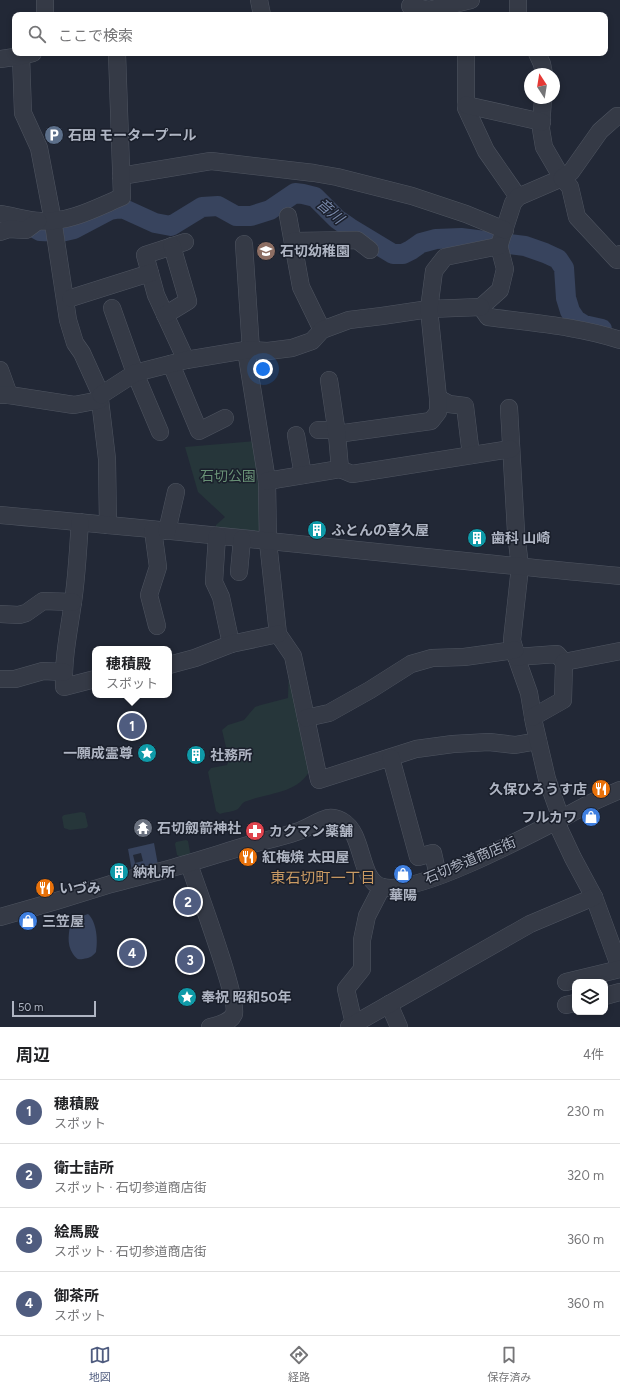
<!DOCTYPE html>
<html lang="ja">
<meta charset="utf-8">
<style>
body{margin:0;font-family:Figtree,"Noto Sans JP",sans-serif;background:#f6f6f6;color:#202124}
.controls{position:absolute;right:12px;bottom:12px;display:grid;overflow:hidden;border-radius:8px;box-shadow:0 2px 6px #0003}
.controls button{width:36px;height:36px;display:grid;place-items:center;padding:0;border:0;border-bottom:1px solid #e0e0e0;background:#fff;color:#202124;font:20px sans-serif}
.compass{position:absolute;left:524px;top:68px;width:36px;height:36px;border-radius:50%;background:#fff;box-shadow:0 2px 6px #0003;rotate:348deg}
.scale{position:absolute;left:12px;bottom:10px;width:84px;box-sizing:border-box;padding-left:4px;border:2px solid #afb5c3;border-top:0;font-size:11px;line-height:14px;white-space:nowrap;color:#afb5c3;-webkit-text-stroke:3px #1a1f2b;paint-order:stroke}
.you{position:absolute;left:263px;top:369px;width:14px;height:14px;margin:-10px;border:3px solid #fff;border-radius:50%;background:#1a73e8;box-shadow:0 0 0 6px #1a73e833}
.badge{display:grid;place-items:center;width:26px;height:26px;border-radius:50%;background:#4f5c7f;color:#fff;font-size:13px;font-weight:700}
.pin{position:absolute;translate:-50% -50%;border:2px solid #fff;box-shadow:0 1px 4px #0006}
.popup{position:absolute;left:92px;top:646px;width:80px;height:52px;box-sizing:border-box;display:grid;place-content:center;border-radius:8px;background:#fff;filter:drop-shadow(0 1px 3px #0005);font-size:13px;white-space:nowrap;color:#757577}
.popup b{font-size:15px;color:#202124}
.popup::after{content:'';position:absolute;left:50%;top:100%;margin-left:-8px;border:8px solid transparent;border-top-color:#fff}
.list{margin:0;padding:0;list-style:none}
h2{display:flex;justify-content:space-between;align-items:center;height:52px;margin:0;padding:0 16px;font-size:17px}
h2 small{font-size:13px;font-weight:400;color:#757577}
.list li{display:grid;grid-template-columns:26px 1fr auto;gap:12px;align-items:center;box-sizing:border-box;height:64px;padding:0 16px;border-top:1px solid #e0e0e0}
.list b{display:block;font-size:15px;white-space:nowrap}
.list p{margin:0;font-size:13px;white-space:nowrap;color:#757577}
.list em{font-size:13px;font-style:normal;color:#757577}
.icon{flex:none;width:22px;height:22px;fill:none;stroke:currentColor;stroke-width:2;stroke-linecap:round;stroke-linejoin:round}
.map{position:relative;flex:none;width:620px;height:1027px;overflow:hidden}
.search{position:absolute;background:#fff;box-shadow:0 2px 6px #0003;left:12px;right:12px;top:12px;height:44px;display:flex;align-items:center;gap:10px;box-sizing:border-box;padding:0 14px;border-radius:8px;color:#757577;font-size:15px}
.sheet{height:308px;background:#fff}
nav{display:flex;justify-content:space-around;align-items:center;box-sizing:border-box;height:56px;border-top:1px solid #e0e0e0;background:#fff;font-size:11px;color:#757577}
nav a{display:grid;justify-items:center;gap:2px}
nav .on{color:#4f5c7f}
.map>svg:first-child{display:block}
.green{fill:#26363a}
.water{fill:#38445e;fill-rule:evenodd}
.lines{fill:none;stroke-linecap:round;stroke-linejoin:round}
.river{stroke:#38445e;stroke-width:20}
.minor-casing{stroke:#4f5561;stroke-width:18}
.minor{stroke:#353a46;stroke-width:17}
.labels{text-anchor:middle;stroke-width:3;stroke-linejoin:round;paint-order:stroke}
.poi-label{font-size:14px;font-weight:bold;fill:#afb5c3;stroke:#1a1f2b;text-anchor:start}
.park-label{font-size:14px;fill:#699176;stroke:#1a1f2b}
.street-label{font-size:14px;fill:#afb5c3;stroke:#1a1f2b}
.water-label{font-size:15px;font-style:italic;fill:#7989aa;stroke:#1a1f2b}
.neighbourhood-label{font-size:15px;fill:#cb9b63;stroke:#1a1f2b}
</style>
<div class="map">
<svg width="620" height="1027" viewBox="0 0 620 1027">
<rect width="100%" height="100%" fill="#222836"/>
<g class="green">
<path d="M256,441l6,92h-47l1,-8 9,-8 -27,-25 -13,-45z"/>
<path d="M289,671l22,97c-12,26 -41,24 -64,33 -5,1 -6,5 -9,8 -5,3 -13,3 -18,5l-4,-3 -8,-39 3,-4 16,-3 2,-5 -7,-30 6,-5 16,-5 11,-13 6,-2 27,-7z"/>
<path d="M81,812l4,1 3,13 -2,2 -16,2 -6,-2 -2,-11 2,-2z"/>
<path d="M186,840l2,1 2,11 -1,3 -8,2 -4,-2 -2,-11 1,-2z"/>
</g>
<g class="water">
<path d="M154,843l4,22 -26,6 -4,-22zM141,853l2,8 -8,2 -2,-8z"/>
<path d="M88,914c9,8 10,27 8,38 -4,5 -7,6 -13,7 -6,1 -7,-1 -10,-5 -7,-11 -4,-21 -2,-34z"/>
</g>
<g class="lines">
<path class="river" d="M14,223l17,3 9,5 21,1 13,-3 36,-19 12,-2 33,15 16,3 31,-19 16,-1 18,10h15l19,-6 25,-17 8,1 12,3 22,22 13,9 43,26h10l8,-4 10,-7 15,-4 25,-1 64,8 20,7 13,6 6,9 2,30 4,13 6,9 8,5 18,4"/>
<defs>
<g id="minor">
<path d="M259,0l3,15"/>
<path d="M518,0v15"/>
<path d="M410,6l19,4 42,-10"/>
<path d="M45,15v-15"/>
<path d="M537,53l5,11 2,10"/>
<path d="M466,54v54l20,43 32,46"/>
<path d="M21,56l2,57 16,35 14,73 15,99 7,23 7,10 19,42 -1,5 7,59 1,66"/>
<path d="M0,59l21,-3 12,-3"/>
<path d="M543,98l-2,31 3,18 18,31 -44,19 -5,6 -14,43 6,23 -5,21 -19,17 7,10c44,6 90,9 132,23"/>
<path d="M466,105l76,17"/>
<path d="M620,116h-3l-17,15 -29,41 -9,6 8,9 7,30 40,43 3,-6"/>
<path d="M121,176l90,-15 103,12 23,4 75,19 54,18 39,16"/>
<path d="M0,214c13,2 27,6 40,7 29,2 56,-13 82,-24l-5,-144"/>
<path d="M288,216l13,71 21,43"/>
<path d="M0,232l9,-3 17,1 12,-9"/>
<path d="M293,241l64,-1 13,10"/>
<path d="M185,242l-40,13 11,40 30,65"/>
<path d="M244,244l7,106"/>
<path d="M71,298l79,-25"/>
<path d="M112,308l23,65 25,59"/>
<path d="M165,315l23,-14 -16,-55"/>
<path d="M246,350l21,131 1,61 10,92 15,22 26,124 97,-31 37,-5 36,-2 26,3 23,-4"/>
<path d="M171,364l28,67 26,-13"/>
<path d="M0,370l9,25"/>
<path d="M0,395h9l65,10 26,-5"/>
<path d="M101,395l34,-22 51,-13 60,-10 22,1 24,-3 20,-7 10,-11 27,-10 33,-4 47,-7 52,-2"/>
<path d="M438,398l11,6 16,2 6,49"/>
<path d="M509,408l7,124 4,35 -8,73 6,22 11,31 5,30 13,56 12,34 -2,11 16,34 21,39 26,71"/>
<path d="M318,430h13l6,4 94,-13 7,-9v-14l-9,-89 5,-38 11,-14 54,-11"/>
<path d="M296,435l7,40"/>
<path d="M340,469l12,5 159,-25"/>
<path d="M267,481l73,-12 -3,-35 -8,-54"/>
<path d="M0,515c207,18 413,42 620,61"/>
<path d="M80,522c-2,26 -3,53 -7,80 -4,28 -10,56 -9,85l31,-8"/>
<path d="M153,530l5,37 -9,28 8,31"/>
<path d="M167,531l9,-39"/>
<path d="M217,536l-3,46 7,15 10,47"/>
<path d="M239,572l3,-33"/>
<path d="M0,614l19,1 7,-2 17,-12 30,1"/>
<path d="M516,657l41,-3 7,8"/>
<path d="M169,665l26,-7 36,-14 47,-10"/>
<path d="M0,679h15l28,-8 21,1"/>
<path d="M533,717l30,-17 1,-38 56,-11"/>
<path d="M306,718l23,-5 41,-23 41,-26 21,-6 32,-1 51,-7"/>
<path d="M391,758l27,99 15,-4 5,23"/>
<path d="M189,864c7,21 50,136 45,150 -4,9 -15,11 -24,13"/>
<path d="M0,917c37,-10 74,-21 111,-33 26,-7 52,-13 78,-21 21,-6 42,-13 63,-19 15,-4 30,-7 44,-12 11,-3 21,-11 32,-14 5,-1 10,1 14,3 23,13 16,59 40,66 36,10 166,-62 203,-81 11,-6 23,-11 35,-16"/>
<path d="M566,982l54,-13"/>
<path d="M605,996l15,-4"/>
<path d="M389,1004l10,23"/>
<path d="M566,1005l9,-2"/>
<path d="M354,1024l-8,-35 16,-20v-29l5,-24 15,-29"/>
<path d="M349,1027l181,-103 64,-27"/>
</g>
</defs>
<use href="#minor" class="minor-casing"/>
<use href="#minor" class="minor"/>
</g>
<defs>
<symbol id="parking-disc" viewBox="-11 -11 22 22"><circle r="9.5" fill="#5c6f8a" stroke="#1a1f2b"/><path d="M-3.5-5.5H1a3.5 3.5 0 0 1 0 7H-1V5.5H-3.5ZM-1-3.4V-.6H.8a1.4 1.4 0 0 0 0-2.8Z" fill="#fff"/></symbol>
<symbol id="school-disc" viewBox="-11 -11 22 22"><circle r="9.5" fill="#8d6e63" stroke="#1a1f2b"/><path d="M0-5L7-2L0 1L-7-2ZM-4 1L0 2.5L4 1V4Q0 6-4 4Z" fill="#fff"/></symbol>
<symbol id="building-disc" viewBox="-11 -11 22 22"><circle r="9.5" fill="#0f9aa8" stroke="#1a1f2b"/><path d="M-4-6H4V6H1V3H-1V6H-4ZM-2.5-4.3h1.7v1.8h-1.7ZM.8-4.3h1.7v1.8H.8ZM-2.5-1h1.7V.8h-1.7ZM.8-1h1.7V.8H.8Z" fill="#fff"/></symbol>
<symbol id="sight-disc" viewBox="-11 -11 22 22"><circle r="9.5" fill="#0f9aa8" stroke="#1a1f2b"/><path d="M0-6L1.8-2.2L6-1.7L2.9 1.2L3.7 5.4L0 3.3L-3.7 5.4L-2.9 1.2L-6-1.7L-1.8-2.2Z" fill="#fff"/></symbol>
<symbol id="restaurant-disc" viewBox="-11 -11 22 22"><circle r="9.5" fill="#e8710a" stroke="#1a1f2b"/><path d="M-5-6h1v4h1v-4h1v4h1v-4h1v5L-1.5 .5V6h-2V.5L-5-1ZM5-6V6H3V1.5H1.5Q1.5-4 5-6Z" fill="#fff"/></symbol>
<symbol id="shop-disc" viewBox="-11 -11 22 22"><circle r="9.5" fill="#3f7fe0" stroke="#1a1f2b"/><path d="M-5-2.5h2.3a2.7 3.5 0 0 1 5.4 0H5L5.5 6h-11ZM-1.5-2.5h3a1.5 2.3 0 0 0-3 0Z" fill="#fff"/></symbol>
<symbol id="temple-disc" viewBox="-11 -11 22 22"><circle r="9.5" fill="#6b7280" stroke="#1a1f2b"/><path d="M0-6L5-2H3V0L6.5 2.5H4V6H1.5V3h-3V6H-4V2.5H-6.5L-3 0V-2H-5Z" fill="#fff"/></symbol>
<symbol id="pharmacy-disc" viewBox="-11 -11 22 22"><circle r="9.5" fill="#e0444e" stroke="#1a1f2b"/><path d="M-2-6h4v4h4v4h-4v4h-4v-4h-4v-4h4Z" fill="#fff"/></symbol>
</defs>
<g fill-rule="evenodd">
<use href="#parking-disc" x="43" y="124" width="22" height="22"/>
<use href="#school-disc" x="255" y="240" width="22" height="22"/>
<use href="#building-disc" x="306" y="519" width="22" height="22"/>
<use href="#building-disc" x="466" y="527" width="22" height="22"/>
<use href="#sight-disc" x="136" y="742" width="22" height="22"/>
<use href="#building-disc" x="185" y="744" width="22" height="22"/>
<use href="#restaurant-disc" x="590" y="778" width="22" height="22"/>
<use href="#shop-disc" x="580" y="806" width="22" height="22"/>
<use href="#temple-disc" x="132" y="817" width="22" height="22"/>
<use href="#pharmacy-disc" x="244" y="820" width="22" height="22"/>
<use href="#restaurant-disc" x="237" y="846" width="22" height="22"/>
<use href="#building-disc" x="108" y="861" width="22" height="22"/>
<use href="#shop-disc" x="392" y="863" width="22" height="22"/>
<use href="#restaurant-disc" x="34" y="877" width="22" height="22"/>
<use href="#shop-disc" x="17" y="910" width="22" height="22"/>
<use href="#sight-disc" x="176" y="986" width="22" height="22"/>
</g>
<g class="labels">
<g class="poi-label">
<text x="68" y="140">石田 モータープール</text>
<text x="280" y="256">石切幼稚園</text>
<text x="331" y="535">ふとんの喜久屋</text>
<text x="491" y="543">歯科 山崎</text>
<text x="133" y="758" text-anchor="end">一願成霊尊</text>
<text x="210" y="760">社務所</text>
<text x="587" y="794" text-anchor="end">久保ひろうす店</text>
<text x="577" y="822" text-anchor="end">フルカワ</text>
<text x="157" y="833">石切劔箭神社</text>
<text x="269" y="836">カクマン薬舗</text>
<text x="262" y="862">紅梅焼 太田屋</text>
<text x="133" y="877">納札所</text>
<text x="59" y="893">いづみ</text>
<text x="403" y="900" text-anchor="middle">華陽</text>
<text x="42" y="926">三笠屋</text>
<text x="201" y="1002">奉祝 昭和50年</text>
</g>
<g class="park-label">
<text x="228" y="481">石切公園</text>
</g>
<g class="street-label">
<text transform="translate(470 860) rotate(-23)" y="5">石切参道商店街</text>
</g>
<g class="water-label">
<text transform="translate(330 211) rotate(41)" y="5">音川</text>
</g>
<g class="neighbourhood-label">
<text x="323" y="883">東石切町一丁目</text>
</g>
</g>
</svg>
<div class="controls">
<button><svg class="icon" aria-label="layers" viewBox="0 0 24 24"><path d="M12 4l9 5-9 5-9-5zM3 14l9 5 9-5"/></svg></button>
</div>
<svg class="compass" viewBox="-18 -18 36 36"><path d="M0-13l5 13h-10z" fill="#e53935"/><path d="M0 13l5-13h-10z" fill="#757577"/></svg>
<div class="scale">50 m</div>
<div class="you"></div>
<div class="pin badge" style="left:132px;top:726px">1</div>
<div class="popup"><b>穂積殿</b>スポット</div>
<div class="pin badge" style="left:188px;top:902px">2</div>
<div class="pin badge" style="left:190px;top:960px">3</div>
<div class="pin badge" style="left:132px;top:953px">4</div>
<div class="search"><svg class="icon" aria-label="search" viewBox="0 0 24 24"><circle cx="10" cy="10" r="6"/><path d="M15 15l6 6"/></svg>ここで検索</div>
</div>
<section class="sheet">
<h2>周辺<small>4件</small></h2>
<ul class="list">
<li><span class="badge">1</span><div><b>穂積殿</b><p>スポット</p></div><em>230 m</em></li>
<li><span class="badge">2</span><div><b>衛士詰所</b><p>スポット · 石切参道商店街</p></div><em>320 m</em></li>
<li><span class="badge">3</span><div><b>絵馬殿</b><p>スポット · 石切参道商店街</p></div><em>360 m</em></li>
<li><span class="badge">4</span><div><b>御茶所</b><p>スポット</p></div><em>360 m</em></li>
</ul>
</section>
<nav>
<a class="on"><svg class="icon" aria-label="map" viewBox="0 0 24 24"><path d="M3 6l6-2 6 2 6-2v14l-6 2-6-2-6 2zM9 4v14M15 6v14"/></svg>地図</a>
<a><svg class="icon" aria-label="directions" viewBox="0 0 24 24"><path d="M12 3l9 9-9 9-9-9zM9 14v-3h6M13 9l2 2-2 2"/></svg>経路</a>
<a><svg class="icon" aria-label="saved" viewBox="0 0 24 24"><path d="M7 4h10v16l-5-4-5 4z"/></svg>保存済み</a>
</nav>
